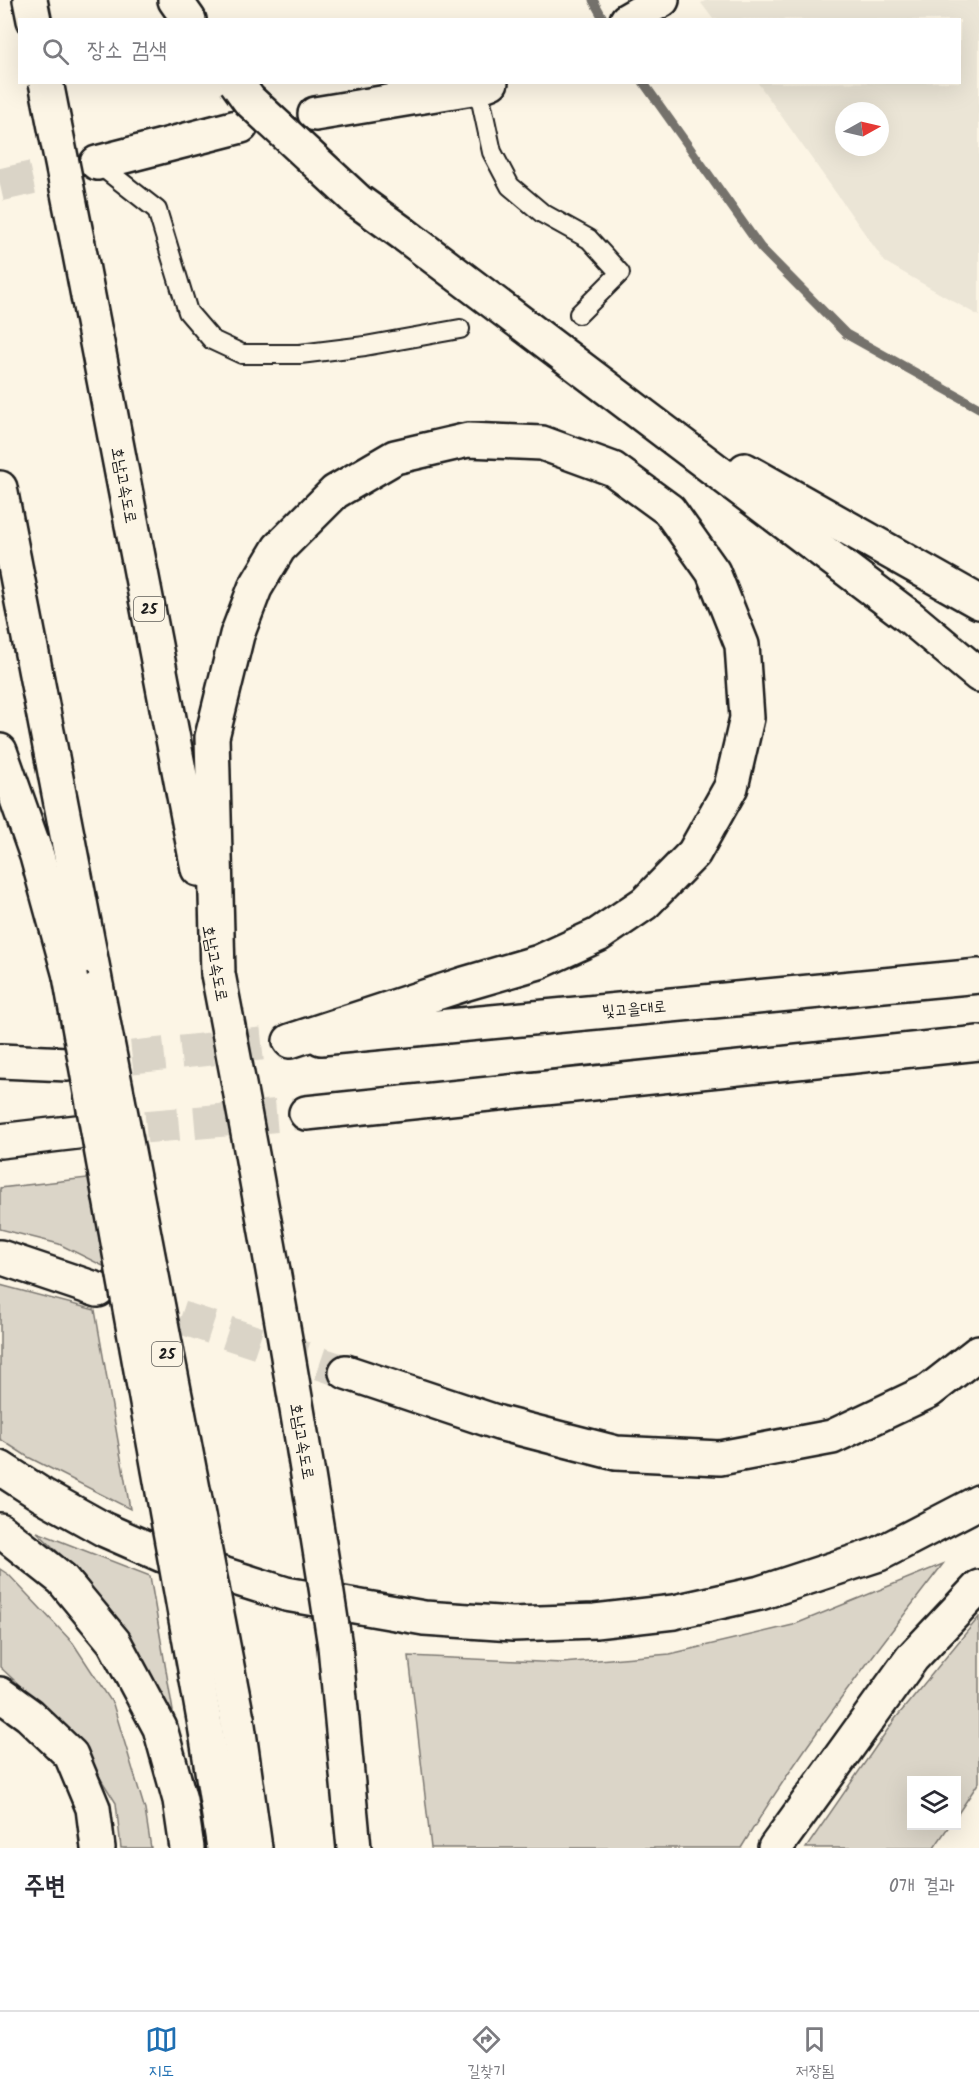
<!DOCTYPE html>
<html lang="ko">
<meta charset="utf-8">
<style>
body{margin:0;font-family:Kalam,"Poor Story",sans-serif;background:#f2f2f3;color:#2b2b33}
.controls{position:absolute;right:18px;bottom:18px;display:grid;overflow:hidden;border-radius:0px;box-shadow:0 6px 24px #0002}
.controls button{width:54px;height:54px;display:grid;place-items:center;padding:0;border:0;border-bottom:2px solid #e1e1e2;background:#fff;color:#2b2b33;font:30px sans-serif}
.compass{position:absolute;left:835px;top:102px;width:54px;height:54px;border-radius:50%;background:#fff;box-shadow:0 6px 24px #0002;rotate:82deg}
.list{margin:0;padding:0;list-style:none}
h2{display:flex;justify-content:space-between;align-items:center;height:78px;margin:0;padding:0 24px;font-size:26px}
h2 small{font-size:20px;font-weight:400;color:#7c7c81}
.icon{flex:none;width:33px;height:33px;fill:none;stroke:currentColor;stroke-width:2;stroke-linecap:round;stroke-linejoin:round}
.map{position:relative;flex:none;width:979px;height:1848px;overflow:hidden}
.search{position:absolute;background:#fff;box-shadow:0 6px 24px #0002;left:18px;right:18px;top:18px;height:66px;display:flex;align-items:center;gap:15px;box-sizing:border-box;padding:0 21px;border-radius:0px;color:#7c7c81;font-size:22px}
.sheet{height:162px;background:#fff}
nav{display:flex;justify-content:space-around;align-items:center;box-sizing:border-box;height:84px;border-top:2px solid #e1e1e2;background:#fff;font-size:16px;color:#7c7c81}
nav a{display:grid;justify-items:center;gap:3px}
nav .on{color:#1f6fb2}
.map>svg:first-child{display:block}
.built{fill:#ebe5d6;fill-rule:evenodd}
.green{fill:#dbd5c8;stroke:#7c7872;stroke-width:1.5}
.lines{fill:none;stroke-linecap:round;stroke-linejoin:round}
.stream{stroke:#75726c;stroke-width:9}
.minor-tunnel{stroke:#dad4c7;stroke-width:33;stroke-dasharray:33 16;stroke-linecap:butt}
.secondary-tunnel{stroke:#dad4c7;stroke-width:33;stroke-dasharray:33 16;stroke-linecap:butt}
.motorway-tunnel{stroke:#dad4c7;stroke-width:33;stroke-dasharray:33 16;stroke-linecap:butt}
.service-casing{stroke:#1c1c1c;stroke-width:22}
.minor-casing{stroke:#1c1c1c;stroke-width:38}
.secondary-casing{stroke:#1c1c1c;stroke-width:38}
.motorway-casing{stroke:#1c1c1c;stroke-width:38}
.service{stroke:#fcf5e5;stroke-width:18}
.minor{stroke:#fcf5e5;stroke-width:33}
.secondary{stroke:#fcf5e5;stroke-width:33}
.motorway{stroke:#fcf5e5;stroke-width:33}
.motorway-bridge-casing{stroke:#1c1c1c;stroke-width:38;stroke-linecap:butt}
.motorway-bridge{stroke:#fcf5e5;stroke-width:33}
.labels{text-anchor:middle;stroke-width:4.5;stroke-linejoin:round;paint-order:stroke}
.shield{fill:#fcf5e5;stroke:#5f5d58;stroke-width:1.5}
.shield-label{font-size:15px;font-weight:bold;fill:#1c1c1c}
.street-label{font-size:16px;fill:#1c1c1c;stroke:#fcf5e5}
</style>
<div class="map">
<svg width="979" height="1848" viewBox="0 0 979 1848">
<rect width="100%" height="100%" fill="#fcf5e5"/>
<filter id="ink" filterUnits="userSpaceOnUse"><feTurbulence type="fractalNoise" baseFrequency=".0167" numOctaves="2"/><feDisplacementMap in="SourceGraphic" scale="12" xChannelSelector="R" yChannelSelector="G"/><feConvolveMatrix kernelMatrix="1 2 1 2 8 2 1 2 1" color-interpolation-filters="sRGB"/></filter>
<g filter="url(#ink)">
<path class="built" d="M707,0h272v316l-94,-54 -127,-179 202,-1v-62l-247,-1 -12,-16zM844,111h36v36h-36z"/>
<g class="green">
<path d="M96,1177l17,94 -54,-27 -59,-15v-41z"/>
<path d="M0,1285l95,25 35,199 -102,-52 -28,-18z"/>
<path d="M37,1532l113,44 25,147 -46,-85 -45,-61z"/>
<path d="M943,1564c-71,92 -142,184 -202,284h-310l-22,-192 153,7 108,-9 123,-29z"/>
<path d="M0,1569l9,6 64,68 40,61 32,106 6,38h-30l-5,-45 -43,-68 -73,-68z"/>
<path d="M979,1617v165l-22,33 -1,-35h-44v46h37l-15,22h-128l89,-129z"/>
</g>
<g class="lines">
<g class="stream">
<path d="M593,0l11,20"/>
<path d="M643,82l118,166 85,86 133,74"/>
</g>
<path class="minor-tunnel" d="M0,185l92,-21"/>
<g class="secondary-tunnel">
<path d="M83,1062l207,-21"/>
<path d="M97,1131l209,-18"/>
</g>
<path class="motorway-tunnel" d="M134,1302l212,70"/>
<defs>
<g id="service">
<path d="M478,87l14,65 18,34 32,27 47,26 31,34 -41,41"/>
<path d="M97,163l60,47 31,102 24,28 30,14h58l65,-8 95,-17"/>
</g>
<g id="minor">
<path d="M627,20l35,-20"/>
<path d="M315,114l163,-27 13,-5"/>
<path d="M97,163l144,-37"/>
<path d="M0,1694l29,21 42,40 22,53 5,40"/>
</g>
<g id="secondary">
<path d="M321,1038l658,-62"/>
<path d="M306,1113l673,-70"/>
<path d="M0,1141l77,-9"/>
</g>
<g id="motorway">
<path d="M30,0l4,20"/>
<path d="M175,0l14,20"/>
<path d="M405,235l506,383 68,57"/>
<path d="M78,244l120,625"/>
<path d="M745,470l234,132"/>
<path d="M0,488l97,502"/>
<path d="M0,751l37,105 33,120"/>
<path d="M218,974l-6,-237 25,-102 18,-47 24,-40 56,-56 60,-35 73,-17 74,3 71,26 56,41 44,62 29,73 5,73 -16,69 -37,66 -49,50 -47,32 -59,27 -75,22 -174,57"/>
<path d="M0,1061l68,3"/>
<path d="M0,1257l98,33"/>
<path d="M346,1372l153,51 117,30 104,5 112,-21 97,-46 50,-39"/>
<path d="M0,1468l42,27 63,35 57,25 124,39 138,24 89,6 82,-3 79,-9 86,-19 119,-39 100,-52"/>
<path d="M0,1530l62,49 52,63 46,86 20,72 7,48"/>
<path d="M335,1646l19,202"/>
<path d="M237,1718l18,130"/>
<path d="M205,1725l19,123"/>
<path d="M775,1848l137,-190 67,-71"/>
</g>
</defs>
<use href="#service" class="service-casing"/>
<use href="#minor" class="minor-casing"/>
<use href="#secondary" class="secondary-casing"/>
<use href="#motorway" class="motorway-casing"/>
<use href="#service" class="service"/>
<use href="#minor" class="minor"/>
<use href="#secondary" class="secondary"/>
<use href="#motorway" class="motorway"/>
<defs>
<g id="motorway-bridge">
<path d="M46,82l32,162"/>
<path d="M236,82l13,18 109,101 47,34"/>
<path d="M218,974c43,223 83,447 117,672"/>
<path d="M70,976l135,749"/>
<path d="M97,990l140,728"/>
</g>
</defs>
<use href="#motorway-bridge" class="motorway-bridge-casing"/>
<use href="#motorway-bridge" class="motorway-bridge"/>
</g>
</g>
<g class="labels">
<g class="shield">
<rect x="134" y="597" width="30" height="24" rx="4.5"/>
<rect x="152" y="1342" width="30" height="24" rx="4.5"/>
</g>
<g class="shield-label">
<text x="149" y="614">25</text>
<text x="167" y="1359">25</text>
</g>
<g class="street-label">
<text transform="translate(125 485) rotate(79)" y="6">호남고속도로</text>
<text transform="translate(216 963) rotate(79)" y="6">호남고속도로</text>
<text transform="translate(634 1008) rotate(-5)" y="6">빛고을대로</text>
<text transform="translate(303 1441) rotate(80)" y="6">호남고속도로</text>
</g>
</g>
</svg>
<div class="controls">
<button><svg class="icon" aria-label="layers" viewBox="0 0 24 24"><path d="M12 4l9 5-9 5-9-5zM3 14l9 5 9-5"/></svg></button>
</div>
<svg class="compass" viewBox="-18 -18 36 36"><path d="M0-13l5 13h-10z" fill="#e53935"/><path d="M0 13l5-13h-10z" fill="#7c7c81"/></svg>
<div class="search"><svg class="icon" aria-label="search" viewBox="0 0 24 24"><circle cx="10" cy="10" r="6"/><path d="M15 15l6 6"/></svg>장소 검색</div>
</div>
<section class="sheet">
<h2>주변<small>0개 결과</small></h2>
<ul class="list">
</ul>
</section>
<nav>
<a class="on"><svg class="icon" aria-label="map" viewBox="0 0 24 24"><path d="M3 6l6-2 6 2 6-2v14l-6 2-6-2-6 2zM9 4v14M15 6v14"/></svg>지도</a>
<a><svg class="icon" aria-label="directions" viewBox="0 0 24 24"><path d="M12 3l9 9-9 9-9-9zM9 14v-3h6M13 9l2 2-2 2"/></svg>길찾기</a>
<a><svg class="icon" aria-label="saved" viewBox="0 0 24 24"><path d="M7 4h10v16l-5-4-5 4z"/></svg>저장됨</a>
</nav>
